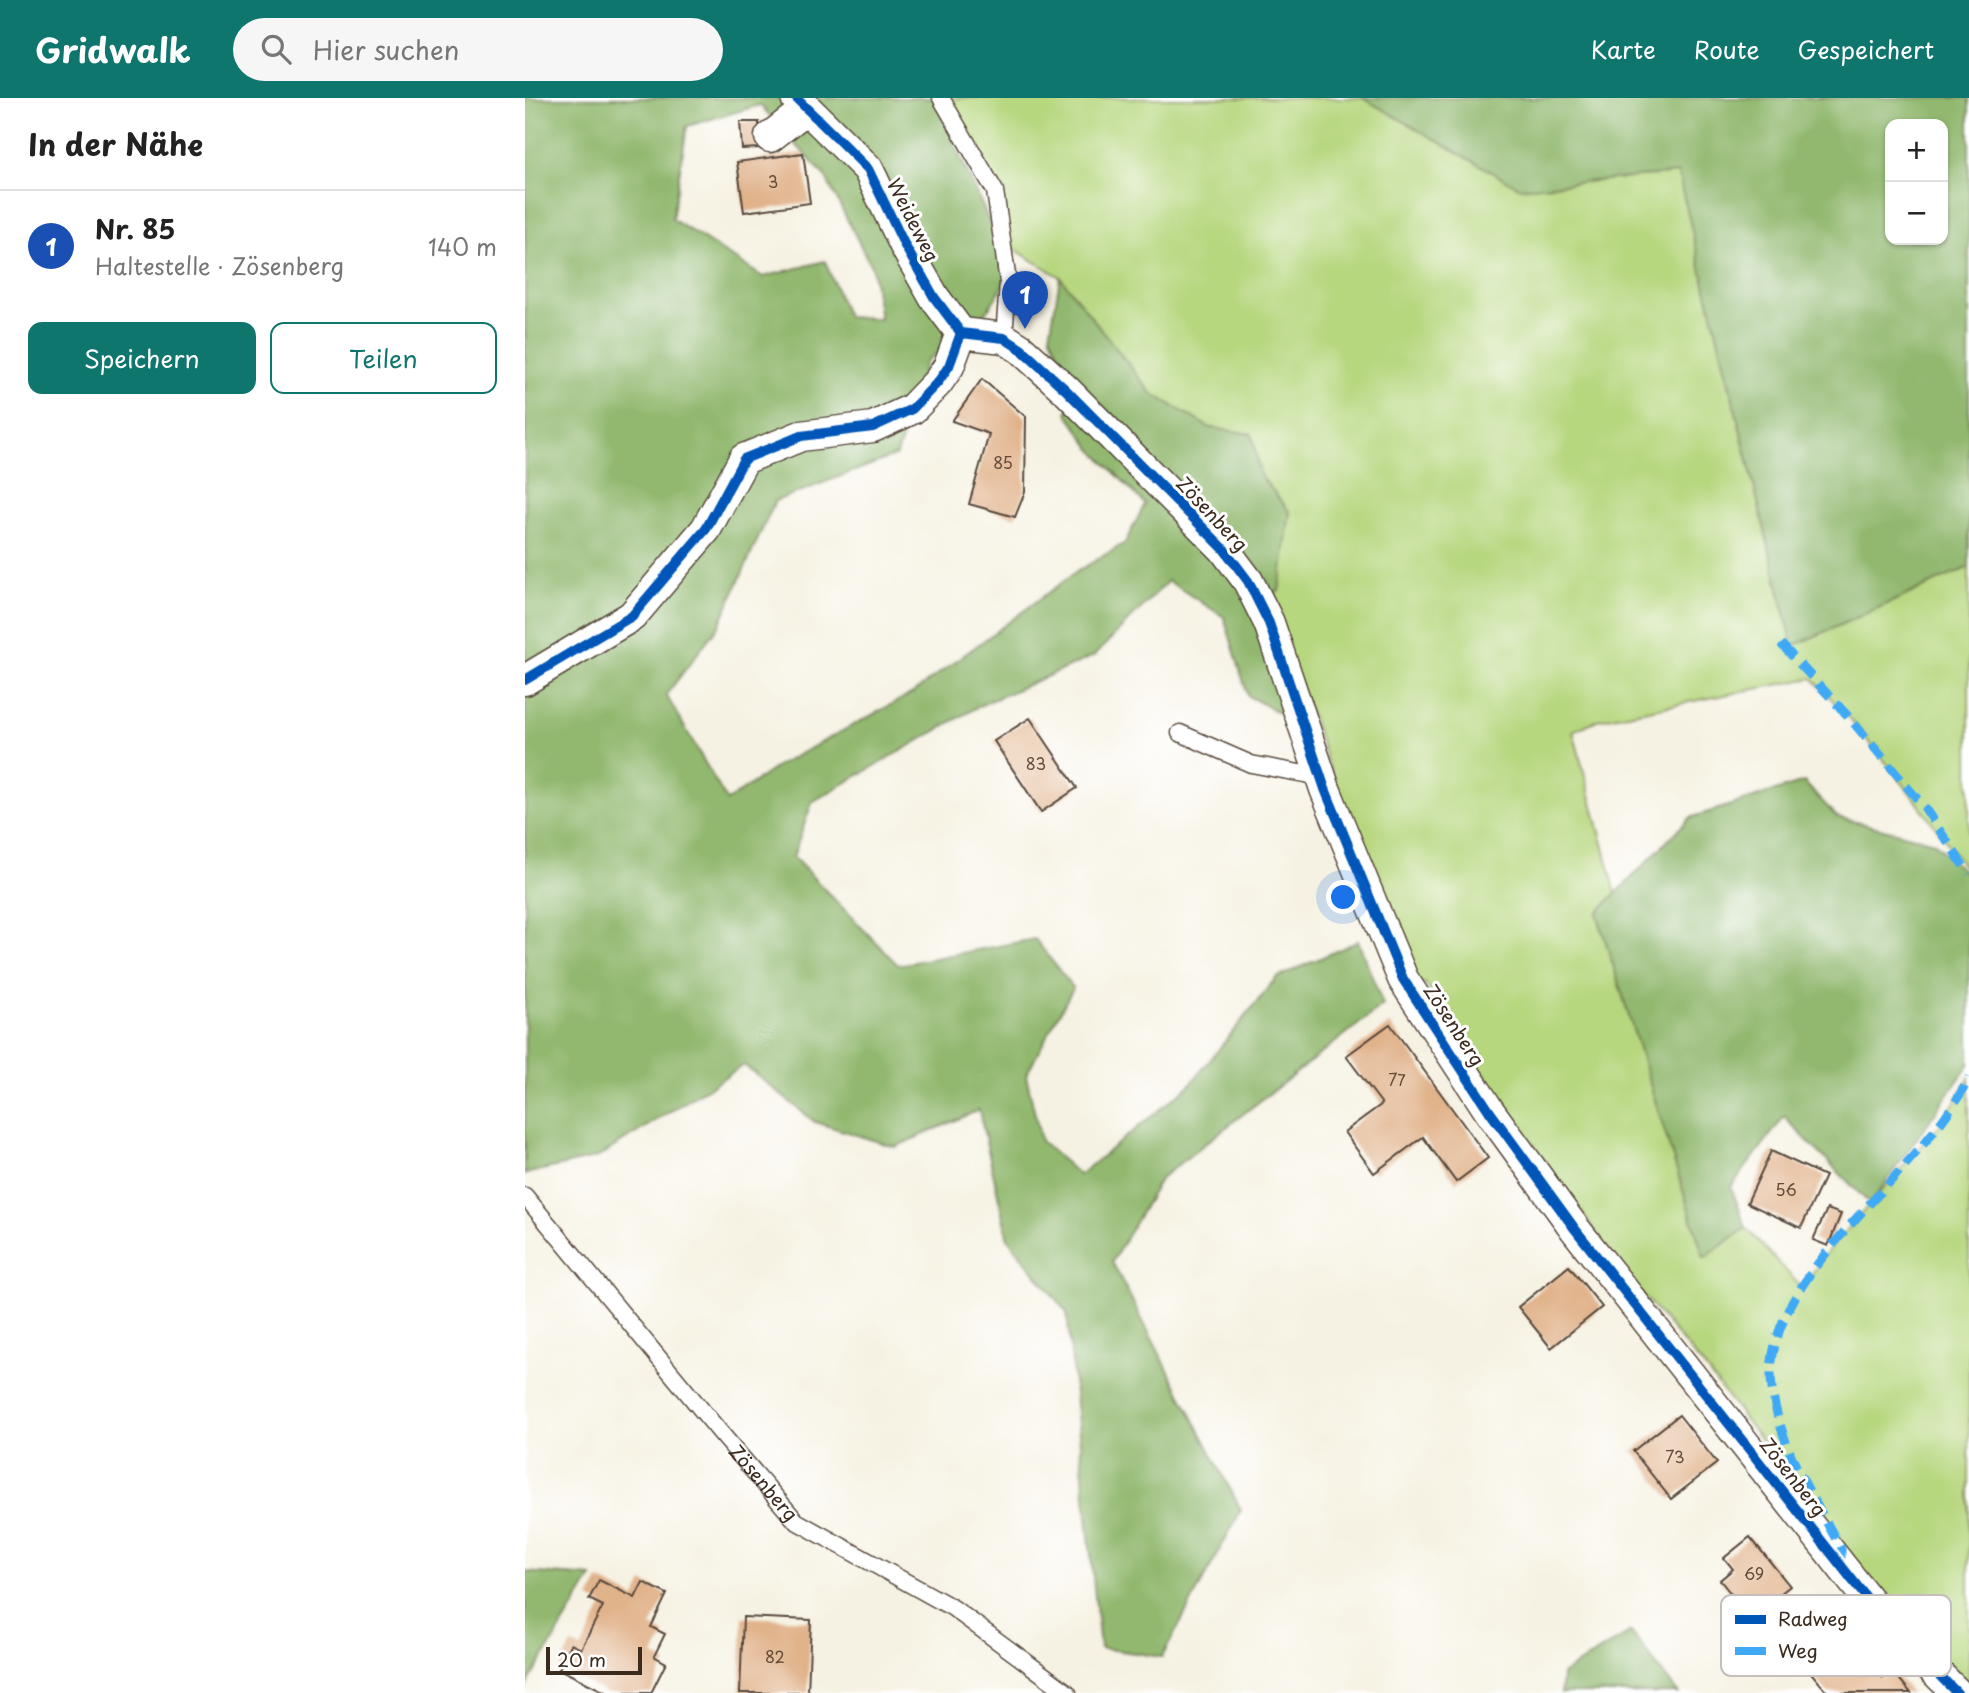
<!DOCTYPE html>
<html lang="de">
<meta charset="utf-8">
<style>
body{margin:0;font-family:"Playpen Sans",sans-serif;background:#f6f6f6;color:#222}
.controls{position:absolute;right:21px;top:21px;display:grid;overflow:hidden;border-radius:14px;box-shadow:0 2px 5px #0004}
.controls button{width:63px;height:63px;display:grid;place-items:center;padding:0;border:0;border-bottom:2px solid #e0e0e0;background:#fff;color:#222;font:35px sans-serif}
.scale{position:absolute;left:21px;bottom:18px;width:96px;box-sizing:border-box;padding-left:7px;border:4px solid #3b2a1e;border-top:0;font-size:19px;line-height:24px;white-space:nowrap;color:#3b2a1e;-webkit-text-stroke:5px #fff;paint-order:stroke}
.you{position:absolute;left:819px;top:800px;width:24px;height:24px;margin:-18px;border:5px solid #fff;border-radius:50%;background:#1a73e8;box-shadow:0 0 0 10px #1a73e833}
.badge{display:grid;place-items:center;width:46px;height:46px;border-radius:50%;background:#0f766e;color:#fff;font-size:23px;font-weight:700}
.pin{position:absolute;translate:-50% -58px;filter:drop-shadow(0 2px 4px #0008)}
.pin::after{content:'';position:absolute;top:37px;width:24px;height:21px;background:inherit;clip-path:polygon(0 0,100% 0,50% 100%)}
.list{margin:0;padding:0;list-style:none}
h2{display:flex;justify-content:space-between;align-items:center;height:91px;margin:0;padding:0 28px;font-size:30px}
h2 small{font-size:23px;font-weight:400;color:#767676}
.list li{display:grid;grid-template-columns:46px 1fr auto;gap:21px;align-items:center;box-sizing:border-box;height:112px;padding:0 28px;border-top:2px solid #e0e0e0}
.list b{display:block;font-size:26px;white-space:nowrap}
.list p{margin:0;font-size:23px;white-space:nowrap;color:#767676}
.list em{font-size:23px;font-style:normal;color:#767676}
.actions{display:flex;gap:14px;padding:21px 28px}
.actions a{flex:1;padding:16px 0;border:2px solid #0f766e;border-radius:14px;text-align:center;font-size:24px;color:#0f766e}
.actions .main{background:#0f766e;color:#fff}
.icon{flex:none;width:38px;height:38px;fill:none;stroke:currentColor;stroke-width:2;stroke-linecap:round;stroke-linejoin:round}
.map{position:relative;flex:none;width:1444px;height:1595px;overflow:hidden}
header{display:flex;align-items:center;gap:42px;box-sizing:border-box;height:98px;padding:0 35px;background:#0f766e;color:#fff}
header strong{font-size:33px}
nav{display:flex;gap:38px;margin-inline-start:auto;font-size:24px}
.search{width:490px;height:63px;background:#f6f6f6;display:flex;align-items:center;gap:18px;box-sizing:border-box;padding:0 24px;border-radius:38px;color:#767676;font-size:26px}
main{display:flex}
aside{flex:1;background:#fff}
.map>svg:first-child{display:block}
.green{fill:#b7d77f;stroke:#79804e;stroke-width:2}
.forest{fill:#91b86e;stroke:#667146;stroke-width:2;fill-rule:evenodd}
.building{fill:#e1b38b}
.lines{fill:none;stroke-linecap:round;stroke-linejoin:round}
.lane-casing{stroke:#57483c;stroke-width:19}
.street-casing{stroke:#57483c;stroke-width:33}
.lane{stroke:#fff;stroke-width:16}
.street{stroke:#fff;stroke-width:30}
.quiet{stroke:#3fa9f5;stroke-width:9;stroke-dasharray:18 9;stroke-linecap:butt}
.cycleway-casing{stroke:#fff;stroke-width:15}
.cycleway{stroke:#0057b8;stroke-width:10}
.labels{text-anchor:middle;stroke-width:6;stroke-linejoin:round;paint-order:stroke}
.number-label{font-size:16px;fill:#644c39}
.street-label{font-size:19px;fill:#3b2a1e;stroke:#fff}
.key{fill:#fff;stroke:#c4bfbc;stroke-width:2}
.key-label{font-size:19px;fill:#3b2a1e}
</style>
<header>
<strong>Gridwalk</strong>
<div class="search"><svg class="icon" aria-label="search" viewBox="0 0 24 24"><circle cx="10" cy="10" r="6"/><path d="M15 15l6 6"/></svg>Hier suchen</div>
<nav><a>Karte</a><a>Route</a><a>Gespeichert</a></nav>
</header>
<main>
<aside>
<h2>In der Nähe<small></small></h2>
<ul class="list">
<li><span class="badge" style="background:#1a4fb4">1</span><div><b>Nr. 85</b><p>Haltestelle · Zösenberg</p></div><em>140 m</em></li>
</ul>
<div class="actions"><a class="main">Speichern</a><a>Teilen</a></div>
</aside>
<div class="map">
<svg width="1444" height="1595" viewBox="0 0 1444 1595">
<rect width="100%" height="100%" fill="#fff"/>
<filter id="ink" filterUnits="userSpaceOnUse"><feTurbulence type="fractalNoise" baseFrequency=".0143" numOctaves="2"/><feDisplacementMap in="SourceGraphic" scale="14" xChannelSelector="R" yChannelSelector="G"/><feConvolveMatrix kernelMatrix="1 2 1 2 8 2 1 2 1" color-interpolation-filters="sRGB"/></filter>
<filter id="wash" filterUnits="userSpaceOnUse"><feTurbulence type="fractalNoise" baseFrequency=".00686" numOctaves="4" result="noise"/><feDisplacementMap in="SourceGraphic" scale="28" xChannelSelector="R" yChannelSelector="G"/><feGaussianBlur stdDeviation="1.57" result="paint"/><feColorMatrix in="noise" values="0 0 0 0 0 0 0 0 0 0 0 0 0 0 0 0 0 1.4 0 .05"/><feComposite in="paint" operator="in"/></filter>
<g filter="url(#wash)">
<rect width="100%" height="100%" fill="#f6f2e3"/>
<path class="green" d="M421,0h417l157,90 158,-15 115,473 176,-79v307c-48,-70 -99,-135 -157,-196l-215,42 -24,11 43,162 -19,20 107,345 42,-30 56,60 25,-36 115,-129 27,-45v607l-57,-50 -71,-70 -37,-83 10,27 -109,-141 -76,-89 -161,-227 -43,-69 -8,3 -70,-171 -80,-221 23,-82 -30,-37 -8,-41 -42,-6 -59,-35 -91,-116 -49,-30 -16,-56z"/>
<g class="forest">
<path d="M0,0h409l78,174 -32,50 -54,39 -29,94 -122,46 -56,124 -53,70 61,106 52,-36 134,-72 163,-121 49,-29 20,-39 -54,-56 -24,-35 10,-23 -27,-55 10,-58 91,116 59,35 42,6 8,41 30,37 -11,79 -30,8 31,91v23l-32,-17 -24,-79 -56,-36 -74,75 -113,49 -169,97 -19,55 105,108 137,-26 38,49 -47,87 15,66 38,34 111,-90 86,-107 82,-37 25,64 -222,173 -49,84 129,248 -79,147 -62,-9 -33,-335 -59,-74 -29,-129 -84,37 -80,-25 -71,-57 -146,92 -73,17zM235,7l65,71 47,92 8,51 -33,-2 -22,-56 -62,16 -91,-58 15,-93z"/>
<path d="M838,0h606v469l-176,79 -115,-473 -158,15zM1365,26h53v116h-53z"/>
<path d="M1279,684l33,35 97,25 35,35v188l-99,139 -86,-87 -53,70 15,41 -42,30 -107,-345 93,-95z"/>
<path d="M0,1474l67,5 -67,111z"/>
<path d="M1106,1534l47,61h-117l1,-19z"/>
</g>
<g id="blocks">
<g class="building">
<path d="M215,24h19l1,26 -18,1z"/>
<path d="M278,55l7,50 -66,9 -7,-50z"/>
<path d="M457,281l44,38 -1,75 -10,25 -46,-13 20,-70 -37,-13z"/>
<path d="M505,620l47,70 -36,24 -47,-71z"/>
<path d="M865,926l98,134 -32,24 -33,-45 -49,36 -30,-41 38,-28 -36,-48z"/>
<path d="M1246,1053l54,25 -24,52 -54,-25z"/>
<path d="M1302,1111l14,5 -13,32 -15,-6z"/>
<path d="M1044,1168l33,41 -51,41 -33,-41z"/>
<path d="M1154,1317l38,48 -46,36 -38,-48z"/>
<path d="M1225,1439l40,49 -40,32 -30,-38 13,-11 -9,-11z"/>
<path d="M74,1482l36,18 8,-16 24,12 -16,33 14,7 -11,22 12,7 -15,30h-44l-48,-24 12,-25 10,5 22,-43 -14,-7z"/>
<path d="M218,1519l68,3 -3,73h-68z"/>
<path d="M1311,1524l47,56 9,-8 19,23h-83l-32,-38z"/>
</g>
</g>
</g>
<g filter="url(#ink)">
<use href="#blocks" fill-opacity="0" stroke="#57483c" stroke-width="2"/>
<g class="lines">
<defs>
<g id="lane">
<path d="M416,0l54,93 13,91 -4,56"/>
<path d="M655,635l71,31 70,13"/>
<path id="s1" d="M0,1098l194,235 77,90 157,87 115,85"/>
</g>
<g id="street">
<path d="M271,0l72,71 37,77 29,51 27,36 43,5 17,11 45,41 158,159 24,32 21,42 56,166 78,190 87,133 85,117 309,391 73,73"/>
<path d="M245,39l36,-28"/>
<path d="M0,582l107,-64 74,-87 38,-70 57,-23 72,-9 39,-18 26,-27 11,-16 12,-33"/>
</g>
</defs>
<use href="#lane" class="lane-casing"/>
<use href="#street" class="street-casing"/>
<use href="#lane" class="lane"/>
<use href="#street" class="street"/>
<g class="quiet">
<path d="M1256,546l66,71 77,92 45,67"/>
<path d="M1316,1466v-15c-16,-31 -36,-62 -50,-94 -10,-25 -20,-55 -20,-82 2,-73 72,-140 118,-190 30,-34 60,-65 80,-105"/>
</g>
<defs>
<g id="cycleway">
<path d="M271,0l72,71 37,77 29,51 27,36 43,5 17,11 45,41 158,159 24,32 21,42 56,166 78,190 87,133 85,117 309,391 73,73"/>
<path d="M0,582l107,-64 74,-87 38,-70 57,-23 72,-9 39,-18 26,-27 11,-16 12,-33"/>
</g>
</defs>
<use href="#cycleway" class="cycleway-casing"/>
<use href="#cycleway" class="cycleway"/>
</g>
</g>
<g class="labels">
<g class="number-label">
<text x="248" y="90">3</text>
<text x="478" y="371">85</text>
<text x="511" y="672">83</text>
<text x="872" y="988">77</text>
<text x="1261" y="1098">56</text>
<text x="1150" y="1365">73</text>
<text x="1229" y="1482">69</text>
<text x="250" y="1565">82</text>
</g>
<g class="street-label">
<text transform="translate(388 122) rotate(63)" y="7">Weideweg</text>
<text transform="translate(687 416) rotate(47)" y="7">Zösenberg</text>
<text transform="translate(929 927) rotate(57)" y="7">Zösenberg</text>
<text transform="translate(1268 1379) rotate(52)" y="7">Zösenberg</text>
<text dy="7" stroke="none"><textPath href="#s1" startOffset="373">Zösenberg</textPath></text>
</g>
</g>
<rect x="1196" y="1497" width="230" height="81" rx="10" class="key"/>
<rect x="1210" y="1517" width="31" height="9" fill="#0057b8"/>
<rect x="1210" y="1549" width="31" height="8" fill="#3fa9f5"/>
<g class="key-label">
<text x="1253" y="1528">Radweg</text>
<text x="1253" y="1560">Weg</text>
</g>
</svg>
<div class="controls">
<button>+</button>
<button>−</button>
</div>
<div class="scale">20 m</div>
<div class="you"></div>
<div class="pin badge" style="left:500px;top:231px;background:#1a4fb4">1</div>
</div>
</main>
